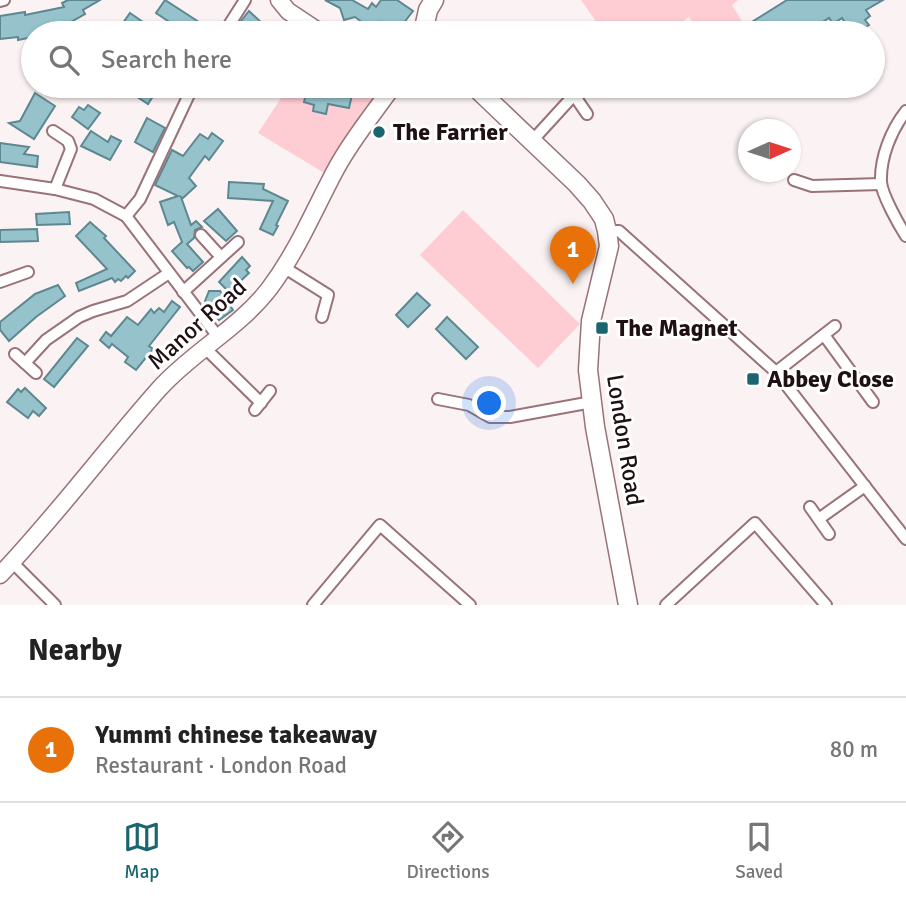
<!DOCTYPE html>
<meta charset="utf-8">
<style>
body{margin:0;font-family:Signika,sans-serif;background:#f6f6f6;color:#222}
.compass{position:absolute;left:738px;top:119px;width:63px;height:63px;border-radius:50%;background:#fff;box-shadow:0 2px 5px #0004;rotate:87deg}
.you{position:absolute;left:490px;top:404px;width:24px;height:24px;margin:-18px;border:5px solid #fff;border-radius:50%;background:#1a73e8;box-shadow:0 0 0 10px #1a73e833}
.badge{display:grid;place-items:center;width:46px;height:46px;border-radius:50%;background:#1b6571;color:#fff;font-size:23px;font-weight:700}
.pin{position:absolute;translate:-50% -58px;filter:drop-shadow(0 2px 4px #0008)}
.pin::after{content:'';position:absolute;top:37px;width:24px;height:21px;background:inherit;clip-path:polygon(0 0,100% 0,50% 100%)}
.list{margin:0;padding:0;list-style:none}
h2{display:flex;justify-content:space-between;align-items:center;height:91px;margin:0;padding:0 28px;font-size:30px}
h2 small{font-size:23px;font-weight:400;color:#767676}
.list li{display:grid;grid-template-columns:46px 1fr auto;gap:21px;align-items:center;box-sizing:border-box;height:105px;padding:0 28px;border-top:2px solid #e0e0e0}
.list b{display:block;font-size:26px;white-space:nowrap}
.list p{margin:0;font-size:23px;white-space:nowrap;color:#767676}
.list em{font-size:23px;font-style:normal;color:#767676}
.icon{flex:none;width:38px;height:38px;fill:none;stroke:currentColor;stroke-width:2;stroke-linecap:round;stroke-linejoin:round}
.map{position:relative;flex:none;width:906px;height:605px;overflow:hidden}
.search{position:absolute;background:#fff;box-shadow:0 2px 5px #0004;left:21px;right:21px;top:21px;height:77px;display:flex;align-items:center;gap:18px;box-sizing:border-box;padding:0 24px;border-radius:38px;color:#767676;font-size:26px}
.sheet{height:196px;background:#fff}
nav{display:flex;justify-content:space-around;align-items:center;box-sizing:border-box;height:98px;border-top:2px solid #e0e0e0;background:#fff;font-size:19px;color:#767676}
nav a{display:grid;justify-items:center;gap:4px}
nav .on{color:#1b6571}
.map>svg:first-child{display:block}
.green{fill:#fecdd3}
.building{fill:#95c2cb;stroke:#5e8891;stroke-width:2}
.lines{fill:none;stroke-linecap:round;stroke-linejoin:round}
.street-casing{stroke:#997378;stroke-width:14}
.secondary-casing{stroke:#997378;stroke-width:19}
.primary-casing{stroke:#997378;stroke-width:21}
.street{stroke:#fff;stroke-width:10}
.secondary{stroke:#fff;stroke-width:16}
.primary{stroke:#fff;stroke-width:18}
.poi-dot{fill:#1b6571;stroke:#fff;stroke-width:2.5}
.labels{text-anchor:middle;stroke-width:6;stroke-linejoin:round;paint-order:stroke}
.poi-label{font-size:24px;font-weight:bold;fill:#1f1113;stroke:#fff;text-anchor:start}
.street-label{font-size:24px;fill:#1f1113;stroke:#fff}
</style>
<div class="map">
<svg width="906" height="605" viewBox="0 0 906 605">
<rect width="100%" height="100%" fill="#fbf2f3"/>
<g class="green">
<path d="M581,0h157l-6,5 10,16 -19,12h-24l-10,-16 -21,16h-64z"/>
<path d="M289,86h96l-59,88 -68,-41z"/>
<path d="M463,210l117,114 -42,44 -118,-113z"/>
</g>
<g class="building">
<path d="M68,0h32l-17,10 2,4 -23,13 1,4 -30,2v4l-15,3v-3l-18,2v-23l25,-4v3l39,-8 -2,-4z"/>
<path d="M165,0l37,24 -6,9h-10l-30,-20z"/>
<path d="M325,0h27l16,9 4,-6 4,4 5,-7h16l16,11 -17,22 -16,-11 -6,9 -19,-14 -11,3 -4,-12z"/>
<path d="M787,0h96l-17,10 4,6 -5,4 4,5 -13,8h-5l-9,-15 -9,6 -4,-6 -23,15h-72z"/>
<path d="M249,11l15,14 -7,8h-15l-1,-12z"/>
<path d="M130,13l13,9 -7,11h-20z"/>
<path d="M121,86h30l6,4 -9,14z"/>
<path d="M308,86h46l-5,22 -21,-4 -2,10 -13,-3 1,-6 -10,-3z"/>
<path d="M35,93l20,13 -21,33 -25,-16 11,-2z"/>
<path d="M88,105l12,8 -12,16 -16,-12 7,-10 5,3z"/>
<path d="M147,118l18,10 -12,24 -18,-10z"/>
<path d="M91,131l17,11 3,-6 10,5 -11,19 -29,-14z"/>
<path d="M212,133l11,8 -14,19 -4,-4 -16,22 7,8 -13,12 -2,-1 10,28 5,-4 6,6 -7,3 -1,8 -7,6 16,18 -10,9 -4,-4 -2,1 -15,-17 10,-9 -8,-20 -6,3 -8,-23 18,-6 -23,-11 17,-35 11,6 17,-22 8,5z"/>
<path d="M0,143l29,4 -5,7 14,2 -1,11 -37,-5z"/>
<path d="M229,182l35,2 -1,5 25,12 -12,24 2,1 -5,9 -13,-6 13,-28 -45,-3z"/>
<path d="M218,209l19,22 -11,10 -22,-20z"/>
<path d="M69,212l1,12 -33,1 -1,-11z"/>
<path d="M90,222l16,14 -2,2 31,33 -7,7 -2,-2 -5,5 -3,-2 -3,3 -3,-4 -33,13 -3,-8 31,-14 -31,-33z"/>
<path d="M37,229l1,12 -38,1v-12z"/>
<path d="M242,257l8,9 -4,4 3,3 -20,19 -10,-10z"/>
<path d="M58,285l7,11 -29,21 -27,24 -9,-11v-8l35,-28z"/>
<path d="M209,291h11l13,19 -14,10 -14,-19z"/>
<path d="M417,293l13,12 -22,22 -12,-12z"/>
<path d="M172,301l8,6 -31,39 4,3 -17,21 -11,-8 3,-5 -16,-13 -3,4 -9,-8 6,-8 5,4 16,-19 11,8 13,-16 3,4 5,-5 5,4z"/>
<path d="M447,317l31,30 -12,12 -30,-30z"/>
<path d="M77,338l11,8 -34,41 -10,-8z"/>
<path d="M25,388l21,20 -7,8 -6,-5 -5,7 -21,-16 11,-13 3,3z"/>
</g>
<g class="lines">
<defs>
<g id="street">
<path d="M0,1l4,-1"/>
<path d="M224,33l21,-33"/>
<path d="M574,95l13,19"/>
<path d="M906,111c-15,19 -26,47 -25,71 1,13 18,43 25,54"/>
<path d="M53,131l15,10 3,8 -16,40"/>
<path d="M532,141l42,-46 -8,-9"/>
<path d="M794,180l18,6 69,-2"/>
<path d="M0,181l55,8 39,10 32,17 93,122"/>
<path d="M126,216l14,-17 53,-113"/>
<path d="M607,231h12l157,141 130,167"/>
<path d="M201,235l20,22"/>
<path d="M285,268l43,27 -6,22"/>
<path d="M0,282l28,-10"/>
<path d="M183,292l55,-50"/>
<path d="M824,335l49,67"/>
<path d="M205,348l56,55"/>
<path d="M15,354l21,19"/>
<path d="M25,363l21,-23 33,-23 14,-6 34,-10 42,-28"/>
<path d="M776,372l59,-46"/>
<path d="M438,399l31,6 21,12h20l82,-15"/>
<path d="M255,410l15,-19"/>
<path d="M810,507l19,27"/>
<path d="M820,518l45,-32"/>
<path d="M12,562l43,43"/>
<path d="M313,605l67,-80 90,80"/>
<path d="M666,605l89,-82 71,82"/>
</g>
<g id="secondary">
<path d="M279,0l9,11 33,22"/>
<path d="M0,575c56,-59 105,-125 159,-186 33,-37 79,-60 110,-100 28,-37 45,-79 67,-120 16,-30 38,-56 57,-83"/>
</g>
<g id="primary">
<path d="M423,33l5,-23 6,-10"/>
<path d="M474,86l103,98 15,17 12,18 3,12 2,15 -18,75 -3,49 7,57 33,178"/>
</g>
</defs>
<use href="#street" class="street-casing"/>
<use href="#secondary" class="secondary-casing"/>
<use href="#primary" class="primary-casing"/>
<use href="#street" class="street"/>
<use href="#secondary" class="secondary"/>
<use href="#primary" class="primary"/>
</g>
<g class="poi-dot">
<circle cx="379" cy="132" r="7"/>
<rect x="595" y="321" width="14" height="14" rx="3.5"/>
<rect x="746" y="372" width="14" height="14" rx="3.5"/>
</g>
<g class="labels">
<g class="poi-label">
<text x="393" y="140">The Farrier</text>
<text x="616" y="336">The Magnet</text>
<text x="767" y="387">Abbey Close</text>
</g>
<g class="street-label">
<text transform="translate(197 324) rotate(-42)" y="8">Manor Road</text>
<text transform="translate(625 440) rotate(81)" y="8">London Road</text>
</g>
</g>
</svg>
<svg class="compass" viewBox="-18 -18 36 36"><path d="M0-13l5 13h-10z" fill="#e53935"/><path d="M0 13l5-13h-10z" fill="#767676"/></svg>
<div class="you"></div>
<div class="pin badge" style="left:573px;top:284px;background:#e8710a">1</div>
<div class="search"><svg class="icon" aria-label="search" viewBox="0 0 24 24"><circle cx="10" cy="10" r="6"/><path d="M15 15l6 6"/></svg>Search here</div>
</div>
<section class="sheet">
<h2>Nearby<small></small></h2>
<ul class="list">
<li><span class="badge" style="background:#e8710a">1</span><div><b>Yummi chinese takeaway</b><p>Restaurant · London Road</p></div><em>80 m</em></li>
</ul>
</section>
<nav>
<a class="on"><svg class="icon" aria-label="map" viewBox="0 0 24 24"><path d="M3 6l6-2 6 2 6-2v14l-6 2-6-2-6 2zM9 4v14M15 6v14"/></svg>Map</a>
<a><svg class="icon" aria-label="directions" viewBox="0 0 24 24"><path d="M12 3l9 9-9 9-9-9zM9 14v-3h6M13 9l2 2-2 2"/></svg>Directions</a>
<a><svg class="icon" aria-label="saved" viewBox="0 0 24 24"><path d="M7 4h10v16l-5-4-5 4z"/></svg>Saved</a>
</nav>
